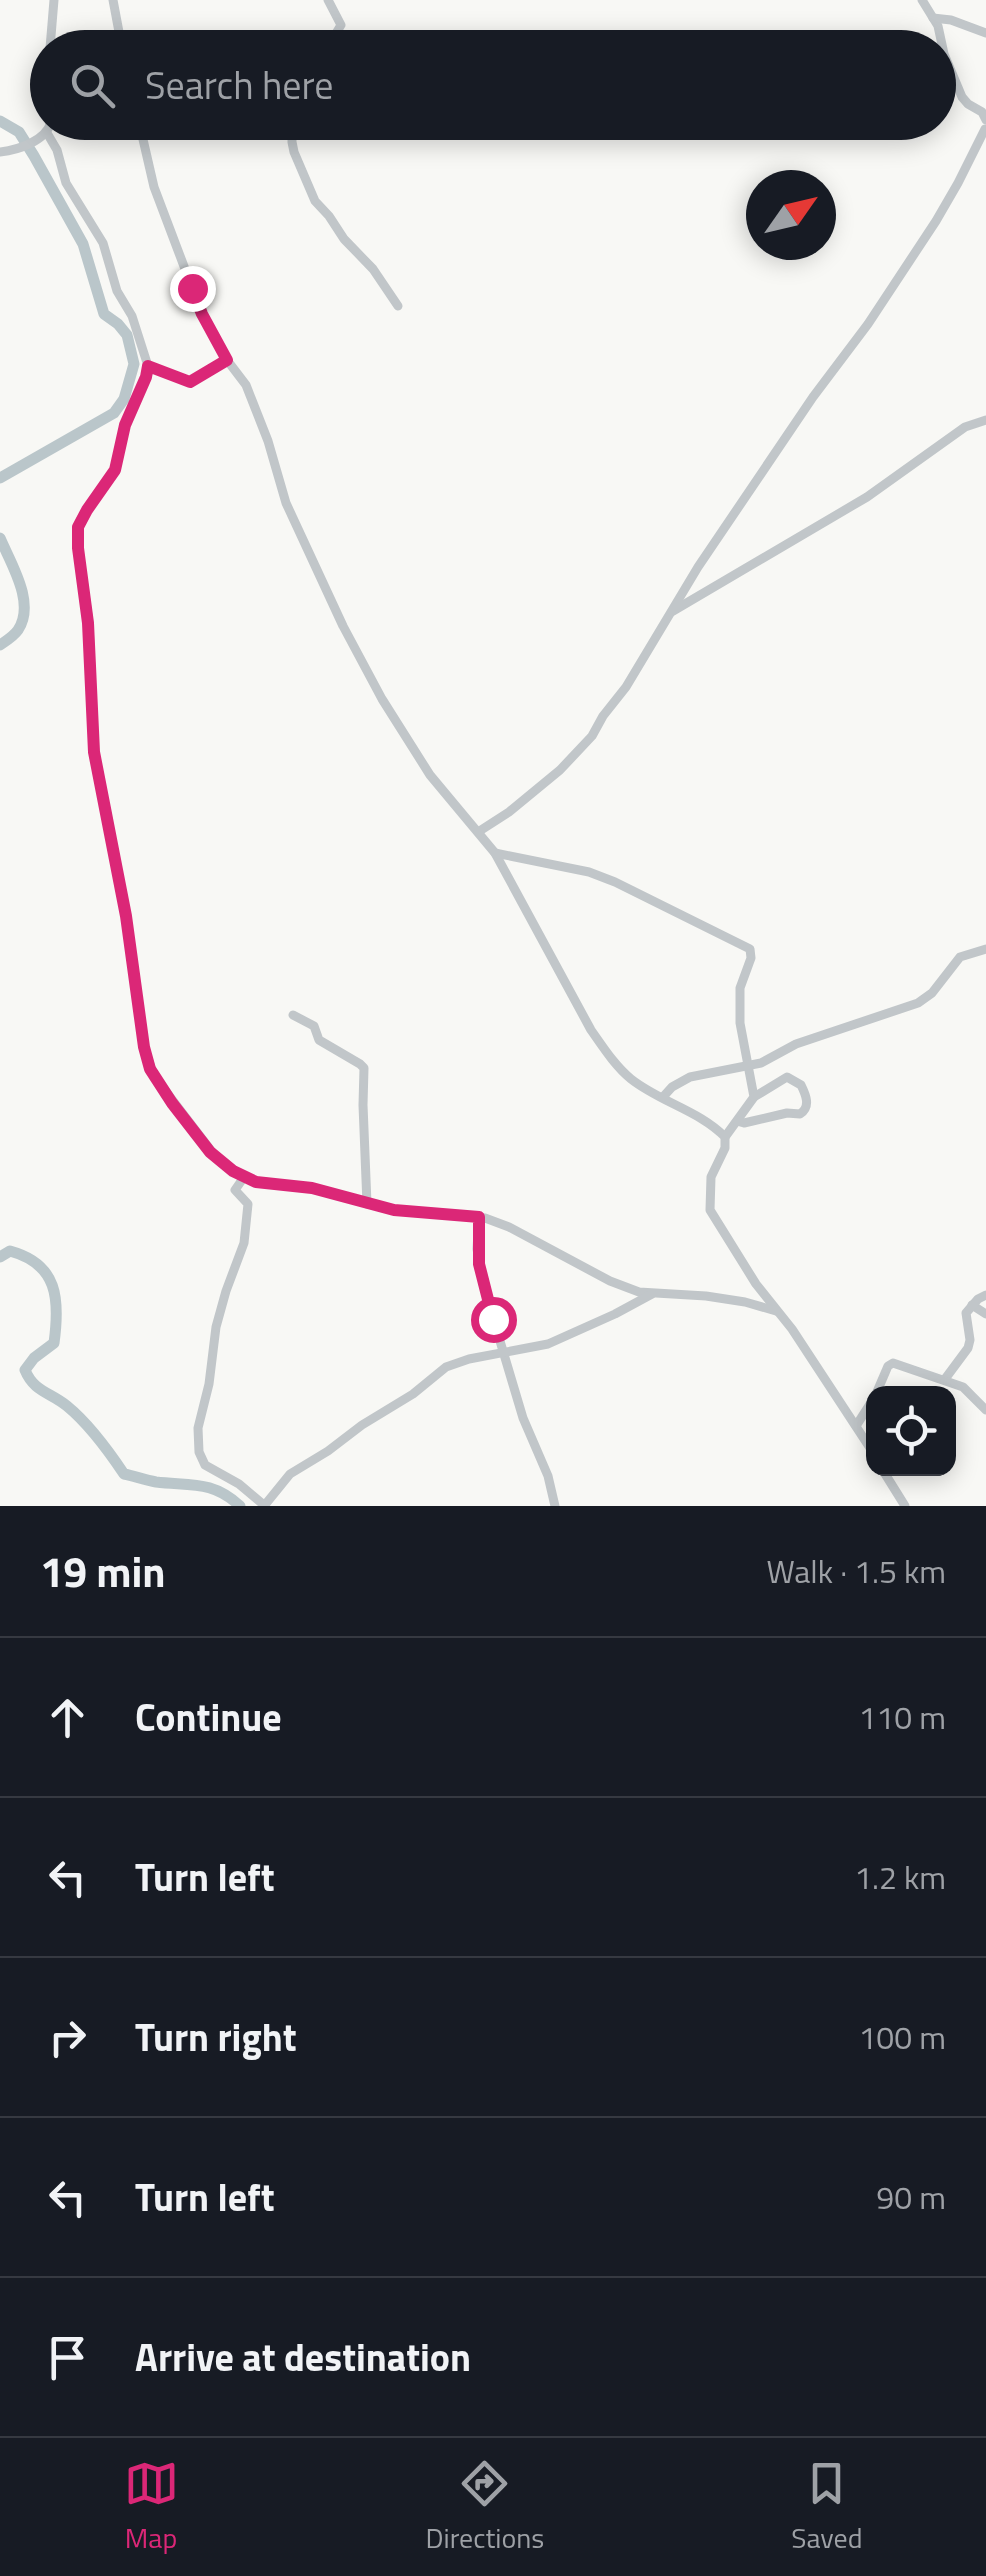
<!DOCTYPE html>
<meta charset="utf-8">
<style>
body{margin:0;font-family:"Titillium Web",sans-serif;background:#242831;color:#f1f3f6}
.controls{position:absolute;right:30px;bottom:30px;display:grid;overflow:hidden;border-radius:20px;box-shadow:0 5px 25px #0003}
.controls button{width:90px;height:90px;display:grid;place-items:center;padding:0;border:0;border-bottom:2px solid #363941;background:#171b24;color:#f1f3f6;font:50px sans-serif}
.compass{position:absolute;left:746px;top:170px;width:90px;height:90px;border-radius:50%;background:#171b24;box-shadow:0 5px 25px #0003;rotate:56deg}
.stop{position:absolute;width:30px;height:30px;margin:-22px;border:8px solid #db2777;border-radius:50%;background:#fff}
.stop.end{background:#db2777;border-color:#fff;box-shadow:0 2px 10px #0008}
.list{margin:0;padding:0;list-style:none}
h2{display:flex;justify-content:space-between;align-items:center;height:130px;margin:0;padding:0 40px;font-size:42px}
h2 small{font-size:32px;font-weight:400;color:#9ea1a6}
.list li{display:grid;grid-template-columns:65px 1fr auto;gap:30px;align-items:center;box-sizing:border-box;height:160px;padding:0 40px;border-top:2px solid #363941}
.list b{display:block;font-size:38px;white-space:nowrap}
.list em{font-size:32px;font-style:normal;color:#9ea1a6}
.icon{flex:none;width:55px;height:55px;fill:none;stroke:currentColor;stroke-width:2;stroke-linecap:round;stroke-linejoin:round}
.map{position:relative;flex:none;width:986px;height:1506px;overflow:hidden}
.search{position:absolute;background:#171b24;box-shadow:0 5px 25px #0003;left:30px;right:30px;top:30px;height:110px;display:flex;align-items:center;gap:25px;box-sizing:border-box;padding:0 35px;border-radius:55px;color:#9ea1a6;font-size:38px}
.sheet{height:930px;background:#171b24}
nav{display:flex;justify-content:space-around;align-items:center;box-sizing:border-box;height:140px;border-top:2px solid #363941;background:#171b24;font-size:28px;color:#9ea1a6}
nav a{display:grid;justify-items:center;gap:5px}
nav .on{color:#db2777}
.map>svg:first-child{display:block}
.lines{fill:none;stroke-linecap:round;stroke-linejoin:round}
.river{stroke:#bac6ca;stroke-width:11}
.minor{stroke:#c1c6c9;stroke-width:9}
.route{stroke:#db2777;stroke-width:12}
</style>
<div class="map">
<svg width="986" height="1506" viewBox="0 0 986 1506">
<rect width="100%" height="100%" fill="#f8f8f5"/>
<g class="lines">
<g class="river">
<path d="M0,121l19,11 15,24 49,88 21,70 14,10 9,11 7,29 -10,35 -10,14 -114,65"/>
<path d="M0,538c11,26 36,65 18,92 -4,6 -12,11 -18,15"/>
<path d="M0,1257l10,-6c48,13 50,48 44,92l-20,15 -9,12c9,22 25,22 42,36 22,18 41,44 57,68 10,2 21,6 32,8 34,4 56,-2 84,24"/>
</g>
<g class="minor">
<path d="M113,0l9,48"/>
<path d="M922,0l16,26 6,28 18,43 6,7 14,8 4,8"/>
<path d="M933,18l18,2 35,13"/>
<path d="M50,48l4,-48"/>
<path d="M319,48l16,-13 6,-10 -13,-25"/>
<path d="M139,122l15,65 48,127 25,46 19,25 22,56 18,62 57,123 39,73 48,76 65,78 96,177c12,17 24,36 40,49 29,23 69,32 94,58v11l-14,29 -1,33 46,74 36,45 82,125"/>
<path d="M292,122v20l2,10 21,49 14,15 15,23 29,30 25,37"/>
<path d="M47,133l10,17 9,33 37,60 14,48 15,25 16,50 -2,11 -19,43 -12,50 -34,49 -4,17 12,87 5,129 32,163 18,132 10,29 65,85 25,16 12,4 55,7 83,22 91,8 24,9 101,54 29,11 67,4 39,6 31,9"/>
<path d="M0,152c18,-2 46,-11 51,-30"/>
<path d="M148,366l42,16 37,-22"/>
<path d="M673,611l194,-114 98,-70 21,-7"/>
<path d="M478,832l31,-20 51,-42 32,-34 11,-20 23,-29 72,-120 115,-170 55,-73 68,-103 22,-38 27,-54"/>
<path d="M495,853l94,19 26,10 135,67 1,9 -11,30v35l14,74 -29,40"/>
<path d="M293,1015l21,11 5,14 41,24 4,4 -1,37 4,99"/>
<path d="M663,1097l9,-10 18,-10 71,-14 35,-19 122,-41 14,-10 28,-36 26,-8"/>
<path d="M737,1121l7,2 43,-10 13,1c11,-7 6,-19 1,-29l-14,-8 -33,20"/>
<path d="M244,1177l-9,13 13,14 -4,39 -18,48 -10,36 -7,57 -11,44 1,24 6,13 34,19 26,22"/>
<path d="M479,1217l-2,32 6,35 40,134 25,58 7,30"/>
<path d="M972,1305l14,9"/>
<path d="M945,1379l23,-31 2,-8 -4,-27 12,-14 8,-4"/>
<path d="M876,1394l12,-28 5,-3 70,24 23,23"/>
<path d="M856,1426l18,-28"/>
<path d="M882,1469l23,37"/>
<path d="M264,1506l26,-32 38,-23 34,-26 51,-31 33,-27 23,-8 79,-15 67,-30 37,-20"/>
</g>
</g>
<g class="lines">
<path class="route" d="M192,288l10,26 25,46 -37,22 -42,-16 -2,11 -21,48 -10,45 -28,40 -9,17v21l10,75 6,129 32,164 18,131 6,22 22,34 38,49 23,19 23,11 56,6 82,22 85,7v47l14,55"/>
</g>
</svg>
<div class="controls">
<button><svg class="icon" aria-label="locate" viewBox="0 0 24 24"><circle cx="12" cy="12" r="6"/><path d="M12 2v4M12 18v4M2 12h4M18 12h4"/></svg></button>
</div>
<svg class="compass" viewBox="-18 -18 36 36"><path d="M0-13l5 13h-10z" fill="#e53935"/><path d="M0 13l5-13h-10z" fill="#9ea1a6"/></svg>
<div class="stop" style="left:493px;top:1319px"></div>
<div class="stop end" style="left:192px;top:288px"></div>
<div class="search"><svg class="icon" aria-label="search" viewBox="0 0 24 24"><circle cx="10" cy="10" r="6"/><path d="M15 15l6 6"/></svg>Search here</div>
</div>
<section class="sheet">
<h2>19 min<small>Walk · 1.5 km</small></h2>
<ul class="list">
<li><svg class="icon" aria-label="ahead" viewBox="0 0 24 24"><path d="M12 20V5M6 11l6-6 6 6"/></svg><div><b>Continue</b></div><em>110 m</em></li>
<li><svg class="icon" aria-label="left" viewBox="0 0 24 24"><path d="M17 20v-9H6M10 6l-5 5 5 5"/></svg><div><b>Turn left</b></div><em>1.2 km</em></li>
<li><svg class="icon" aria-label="right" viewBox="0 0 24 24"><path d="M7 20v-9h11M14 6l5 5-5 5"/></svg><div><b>Turn right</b></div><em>100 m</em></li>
<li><svg class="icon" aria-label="left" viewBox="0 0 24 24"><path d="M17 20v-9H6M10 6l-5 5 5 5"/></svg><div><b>Turn left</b></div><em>90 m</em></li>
<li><svg class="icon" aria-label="arrive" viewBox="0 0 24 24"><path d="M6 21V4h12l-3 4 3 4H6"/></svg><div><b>Arrive at destination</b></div></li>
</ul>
</section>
<nav>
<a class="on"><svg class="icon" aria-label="map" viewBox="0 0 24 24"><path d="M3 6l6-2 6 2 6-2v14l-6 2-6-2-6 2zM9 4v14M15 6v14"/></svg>Map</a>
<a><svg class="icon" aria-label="directions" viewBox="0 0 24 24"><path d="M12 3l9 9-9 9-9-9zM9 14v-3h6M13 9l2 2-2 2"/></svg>Directions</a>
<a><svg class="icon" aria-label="saved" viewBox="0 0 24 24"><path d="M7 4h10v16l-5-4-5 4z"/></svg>Saved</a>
</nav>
